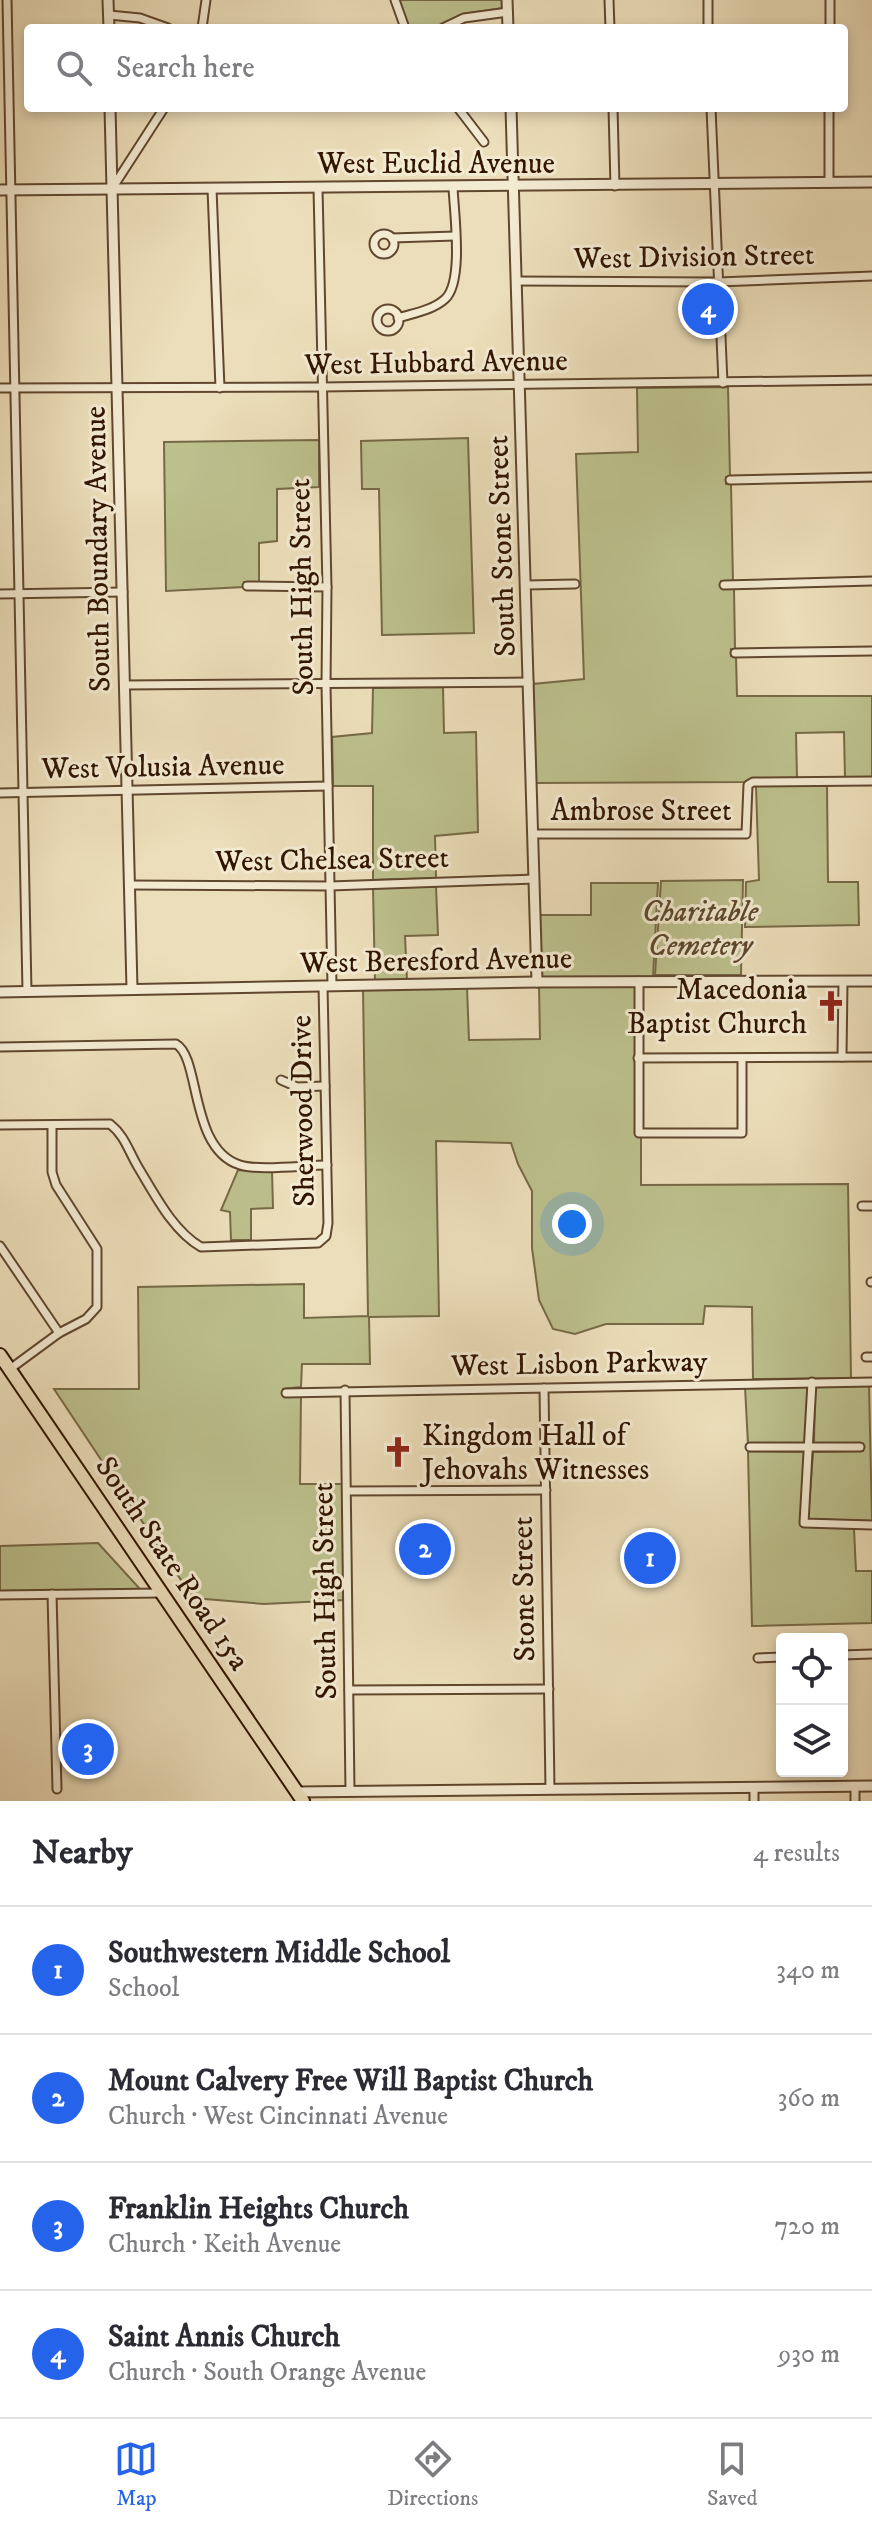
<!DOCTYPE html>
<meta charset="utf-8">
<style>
body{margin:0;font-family:"IM FELL DW Pica",serif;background:#f2f2f3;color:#2b2b33}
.controls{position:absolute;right:24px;bottom:24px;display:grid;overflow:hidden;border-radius:8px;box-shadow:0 4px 12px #0003}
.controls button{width:72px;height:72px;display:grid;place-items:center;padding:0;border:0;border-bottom:2px solid #e1e1e2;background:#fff;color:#2b2b33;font:40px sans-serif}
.you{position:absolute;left:572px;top:1224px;width:28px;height:28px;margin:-20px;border:6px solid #fff;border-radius:50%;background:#1a73e8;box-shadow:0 0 0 12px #1a73e833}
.badge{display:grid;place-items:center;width:52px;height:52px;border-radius:50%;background:#2563eb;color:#fff;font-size:26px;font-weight:700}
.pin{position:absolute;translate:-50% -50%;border:4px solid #fff;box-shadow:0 2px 8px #0006}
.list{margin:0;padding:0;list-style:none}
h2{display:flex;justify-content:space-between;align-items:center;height:104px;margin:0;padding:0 32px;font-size:34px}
h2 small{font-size:26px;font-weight:400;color:#7c7c81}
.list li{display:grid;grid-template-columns:52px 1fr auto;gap:24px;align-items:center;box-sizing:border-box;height:128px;padding:0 32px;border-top:2px solid #e1e1e2}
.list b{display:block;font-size:30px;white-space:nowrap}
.list p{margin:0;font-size:26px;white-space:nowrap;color:#7c7c81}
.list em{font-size:26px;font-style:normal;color:#7c7c81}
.icon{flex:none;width:44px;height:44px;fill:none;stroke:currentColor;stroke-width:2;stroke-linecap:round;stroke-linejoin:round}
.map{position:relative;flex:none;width:872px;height:1801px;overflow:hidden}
.search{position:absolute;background:#fff;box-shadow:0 4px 12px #0003;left:24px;right:24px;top:24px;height:88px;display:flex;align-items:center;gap:20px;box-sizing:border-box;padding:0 28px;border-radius:8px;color:#7c7c81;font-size:30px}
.sheet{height:616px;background:#fff}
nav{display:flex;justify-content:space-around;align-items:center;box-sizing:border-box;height:112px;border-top:2px solid #e1e1e2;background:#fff;font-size:22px;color:#7c7c81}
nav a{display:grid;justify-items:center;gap:4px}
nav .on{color:#2563eb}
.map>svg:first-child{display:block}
.green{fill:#bcc08d;stroke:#766a46;stroke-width:2}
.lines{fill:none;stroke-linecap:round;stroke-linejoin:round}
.minor-casing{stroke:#60472e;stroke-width:11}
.tertiary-casing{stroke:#60472e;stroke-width:13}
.trunk-casing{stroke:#311500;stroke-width:16}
.minor{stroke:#f3ead2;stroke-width:7}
.tertiary{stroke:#f3ead2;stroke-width:9}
.trunk{stroke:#ecdeba;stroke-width:12}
.labels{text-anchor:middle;stroke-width:6;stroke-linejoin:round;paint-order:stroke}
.street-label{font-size:30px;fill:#311500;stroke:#f3ead2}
.park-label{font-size:30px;font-style:italic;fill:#5b482a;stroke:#f3ead2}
.poi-label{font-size:30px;fill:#311500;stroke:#f3ead2;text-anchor:end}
</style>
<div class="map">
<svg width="872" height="1801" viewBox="0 0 872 1801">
<rect width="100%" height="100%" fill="#ecdeba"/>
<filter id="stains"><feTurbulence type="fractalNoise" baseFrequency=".0025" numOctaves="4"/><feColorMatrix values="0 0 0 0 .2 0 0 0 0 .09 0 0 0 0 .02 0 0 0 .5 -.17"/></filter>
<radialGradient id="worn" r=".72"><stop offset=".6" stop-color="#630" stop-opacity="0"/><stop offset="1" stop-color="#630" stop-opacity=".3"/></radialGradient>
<g class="green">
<path d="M399,0h105v8l-42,6 -28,14h-26z"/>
<path d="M728,387l2,90h-4v7h5l2,97h-12v7l13,1 1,60h-4v7h5l1,40h135v81l-27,1 -1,-46 -48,1 1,45h-44l-8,4 -209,1 -3,-99 51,-5 -8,-225 62,-2 -1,-64z"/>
<path d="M468,438l6,195 -92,2 -3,-146h-17l-1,-48z"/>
<path d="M319,440v47l-42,2v52l-18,2v39h-15v5l-78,4 -2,-149z"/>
<path d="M443,687l1,46 32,-1 2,100 -43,4 1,42 -63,2v-94h-40l-1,-49 40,-4 1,-45z"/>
<path d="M827,785l1,97h30l1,43 -114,2 1,-45 13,-2 -3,-94z"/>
<path d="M743,880l-2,95h-86l6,-94z"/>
<path d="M591,883h67l-5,94 -113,1 -1,-63h52z"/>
<path d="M436,886l2,49 -33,1 2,44 -32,1 -2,-93z"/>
<path d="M636,985v151l5,1v48l207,-1 3,194 -98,1 -1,-72 -47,-1 -2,18h-97l-31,10 -22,-5 -14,-29 -7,-52v-57l-14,-27 -7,-21 -75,-2 3,175 -70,1 1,47h-68l-1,23 -18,2 1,8 17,-2 -1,89h44l1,116 -81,4 -71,-6 -139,-209h85l-1,-102 166,-3v34l64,-2 -5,-327 104,-2 2,53 71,-1 -1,-53z"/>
<path d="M238,1170l34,1 1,37 -22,1v31h-20l-1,-28 -9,-2z"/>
<path d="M869,1385l3,136 -64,-2 5,-67 50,-1 -1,-7h-48l1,-58z"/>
<path d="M808,1386l-1,58h-59l-3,-57z"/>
<path d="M748,1451l59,1 -6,74 53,3 2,42h16v52l-120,3z"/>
<path d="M98,1543l42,46 -140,2v-45z"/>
</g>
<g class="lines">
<defs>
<g id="minor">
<path d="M7,0l20,991"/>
<path d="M395,0l10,28"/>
<path d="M609,0l1,28"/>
<path d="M708,0v28"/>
<path d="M109,15l31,3 28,10"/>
<path d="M202,28l4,-28"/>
<path d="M443,28l21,-10 44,-6"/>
<path d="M830,28v-28"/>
<path d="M458,108l26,34"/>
<path d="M613,108l2,78"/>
<path d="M711,108l12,275"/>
<path d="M829,183v-75"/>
<path d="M113,187l51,-79"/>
<path d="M318,188l9,399 -1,98 6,300"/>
<path d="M212,189l8,199"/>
<circle cx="384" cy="244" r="10"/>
<path d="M392,238l63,-2"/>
<path d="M516,281l202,1 154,-6"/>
<circle cx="388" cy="320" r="11"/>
<path d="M398,318c16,-5 35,-8 47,-19 19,-17 9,-87 8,-112"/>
<path d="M0,388l321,-1 551,-7"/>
<path d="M730,480l142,-3"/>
<path d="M526,585l49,-1"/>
<path d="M724,585l148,-4"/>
<path d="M247,586l80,1"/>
<path d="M0,594l123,-2"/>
<path d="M735,653l137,-2"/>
<path d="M125,685l404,-3"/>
<path d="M0,793l328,-7"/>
<path d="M534,834h212l2,-49 5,-3 119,-1"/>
<path d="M130,885l200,1 204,-7"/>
<path d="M639,981v152h103v-74"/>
<path d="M0,1047l176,-3c25,14 13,105 64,121 19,6 65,0 87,0"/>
<path d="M842,1057l1,-76"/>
<path d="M638,1058l234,-1"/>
<path d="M281,1080l16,7 28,-1"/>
<path d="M0,1125l110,-1c15,12 18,26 28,43 17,28 35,64 63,80l117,-4 8,-7 2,-13 -5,-237"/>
<path d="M862,1206h10"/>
<path d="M0,1246l59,87"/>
<path d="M871,1282h1"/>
<path d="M866,1357h6"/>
<path d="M10,1369l49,-36 27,-14 11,-12v-58l-41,-64 -4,-13v-47"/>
<path d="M812,1382l-8,141 68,2"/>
<path d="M544,1388l6,401"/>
<path d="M345,1390l5,402"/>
<path d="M286,1393l586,-11"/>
<path d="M750,1447h110"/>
<path d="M347,1491l199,-1"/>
<path d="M52,1594l5,195"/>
<path d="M0,1595l161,-2"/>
<path d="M842,1655l30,-1"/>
<path d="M758,1658l24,-1"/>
<path d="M349,1690l200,-1"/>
<path d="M754,1787v14"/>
<path d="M855,1787v14"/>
</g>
<g id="tertiary">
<path d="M108,0l1,28"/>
<path d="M507,0l1,28"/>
<path d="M110,108l22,880"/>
<path d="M511,108l26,874"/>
<path d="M0,190l872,-8"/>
<path d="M0,992l537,-10 335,-1"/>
<path d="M297,1792l575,-6"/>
</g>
<path id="trunk" d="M0,1355l303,446"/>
</defs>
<use href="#minor" class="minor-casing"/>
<use href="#tertiary" class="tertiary-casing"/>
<use href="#trunk" class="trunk-casing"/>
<use href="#minor" class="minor"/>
<use href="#tertiary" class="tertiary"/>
<use href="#trunk" class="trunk"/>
</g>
<defs>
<symbol id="church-bare" viewBox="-9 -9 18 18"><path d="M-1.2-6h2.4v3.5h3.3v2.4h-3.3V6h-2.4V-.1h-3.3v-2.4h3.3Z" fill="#8f2418" stroke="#f3ead2" stroke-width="2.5" paint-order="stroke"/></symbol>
</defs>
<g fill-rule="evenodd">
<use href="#church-bare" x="809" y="984" width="44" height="44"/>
<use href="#church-bare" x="376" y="1430" width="44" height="44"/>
</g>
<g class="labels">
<g class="street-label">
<text x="436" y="173">West Euclid Avenue</text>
<text transform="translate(694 256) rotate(-1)" y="10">West Division Street</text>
<text transform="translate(436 362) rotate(-1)" y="10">West Hubbard Avenue</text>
<text transform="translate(501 546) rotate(-92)" y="10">South Stone Street</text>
<text transform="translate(97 549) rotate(-91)" y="10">South Boundary Avenue</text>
<text transform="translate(301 587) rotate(-91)" y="10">South High Street</text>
<text transform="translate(163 766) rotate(-1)" y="10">West Volusia Avenue</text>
<text x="641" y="820">Ambrose Street</text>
<text transform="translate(332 859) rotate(-1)" y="10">West Chelsea Street</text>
<text transform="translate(436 960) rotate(-1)" y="10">West Beresford Avenue</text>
<text transform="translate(302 1111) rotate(-91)" y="10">Sherwood Drive</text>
<text transform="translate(579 1363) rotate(-1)" y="10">West Lisbon Parkway</text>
<text transform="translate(173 1563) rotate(56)" y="10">South State Road 15a</text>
<text transform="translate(523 1589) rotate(-91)" y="10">Stone Street</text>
<text transform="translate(324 1591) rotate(-91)" y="10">South High Street</text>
</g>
<g class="park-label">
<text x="700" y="921">Charitable<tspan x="700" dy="34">Cemetery</tspan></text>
</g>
<g class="poi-label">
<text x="807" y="999">Macedonia<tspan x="807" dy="34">Baptist Church</tspan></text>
<text x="422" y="1445" text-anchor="start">Kingdom Hall of<tspan x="422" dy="34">Jehovahs Witnesses</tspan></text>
</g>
</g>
<rect width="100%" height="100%" filter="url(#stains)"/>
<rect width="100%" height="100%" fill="url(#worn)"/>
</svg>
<div class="controls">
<button><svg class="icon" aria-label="locate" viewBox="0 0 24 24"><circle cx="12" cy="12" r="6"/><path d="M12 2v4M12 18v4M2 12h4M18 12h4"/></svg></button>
<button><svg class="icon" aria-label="layers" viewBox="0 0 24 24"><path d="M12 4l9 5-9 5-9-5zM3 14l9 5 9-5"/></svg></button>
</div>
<div class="you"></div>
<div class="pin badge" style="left:650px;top:1558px">1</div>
<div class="pin badge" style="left:425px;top:1549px">2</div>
<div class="pin badge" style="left:88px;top:1749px">3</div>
<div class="pin badge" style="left:708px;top:309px">4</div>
<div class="search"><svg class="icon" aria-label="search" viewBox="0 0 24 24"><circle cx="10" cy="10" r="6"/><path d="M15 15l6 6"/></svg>Search here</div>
</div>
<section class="sheet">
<h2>Nearby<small>4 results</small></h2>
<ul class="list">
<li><span class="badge">1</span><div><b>Southwestern Middle School</b><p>School</p></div><em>340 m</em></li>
<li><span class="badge">2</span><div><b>Mount Calvery Free Will Baptist Church</b><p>Church · West Cincinnati Avenue</p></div><em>360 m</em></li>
<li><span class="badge">3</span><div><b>Franklin Heights Church</b><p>Church · Keith Avenue</p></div><em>720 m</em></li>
<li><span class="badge">4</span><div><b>Saint Annis Church</b><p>Church · South Orange Avenue</p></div><em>930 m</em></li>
</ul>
</section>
<nav>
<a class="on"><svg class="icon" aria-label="map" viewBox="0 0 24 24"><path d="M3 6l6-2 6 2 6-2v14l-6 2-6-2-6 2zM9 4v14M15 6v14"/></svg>Map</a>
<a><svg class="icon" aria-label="directions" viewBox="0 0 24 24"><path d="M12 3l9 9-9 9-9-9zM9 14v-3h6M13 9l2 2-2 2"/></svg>Directions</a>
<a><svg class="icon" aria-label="saved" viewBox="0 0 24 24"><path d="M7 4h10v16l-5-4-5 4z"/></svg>Saved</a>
</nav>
